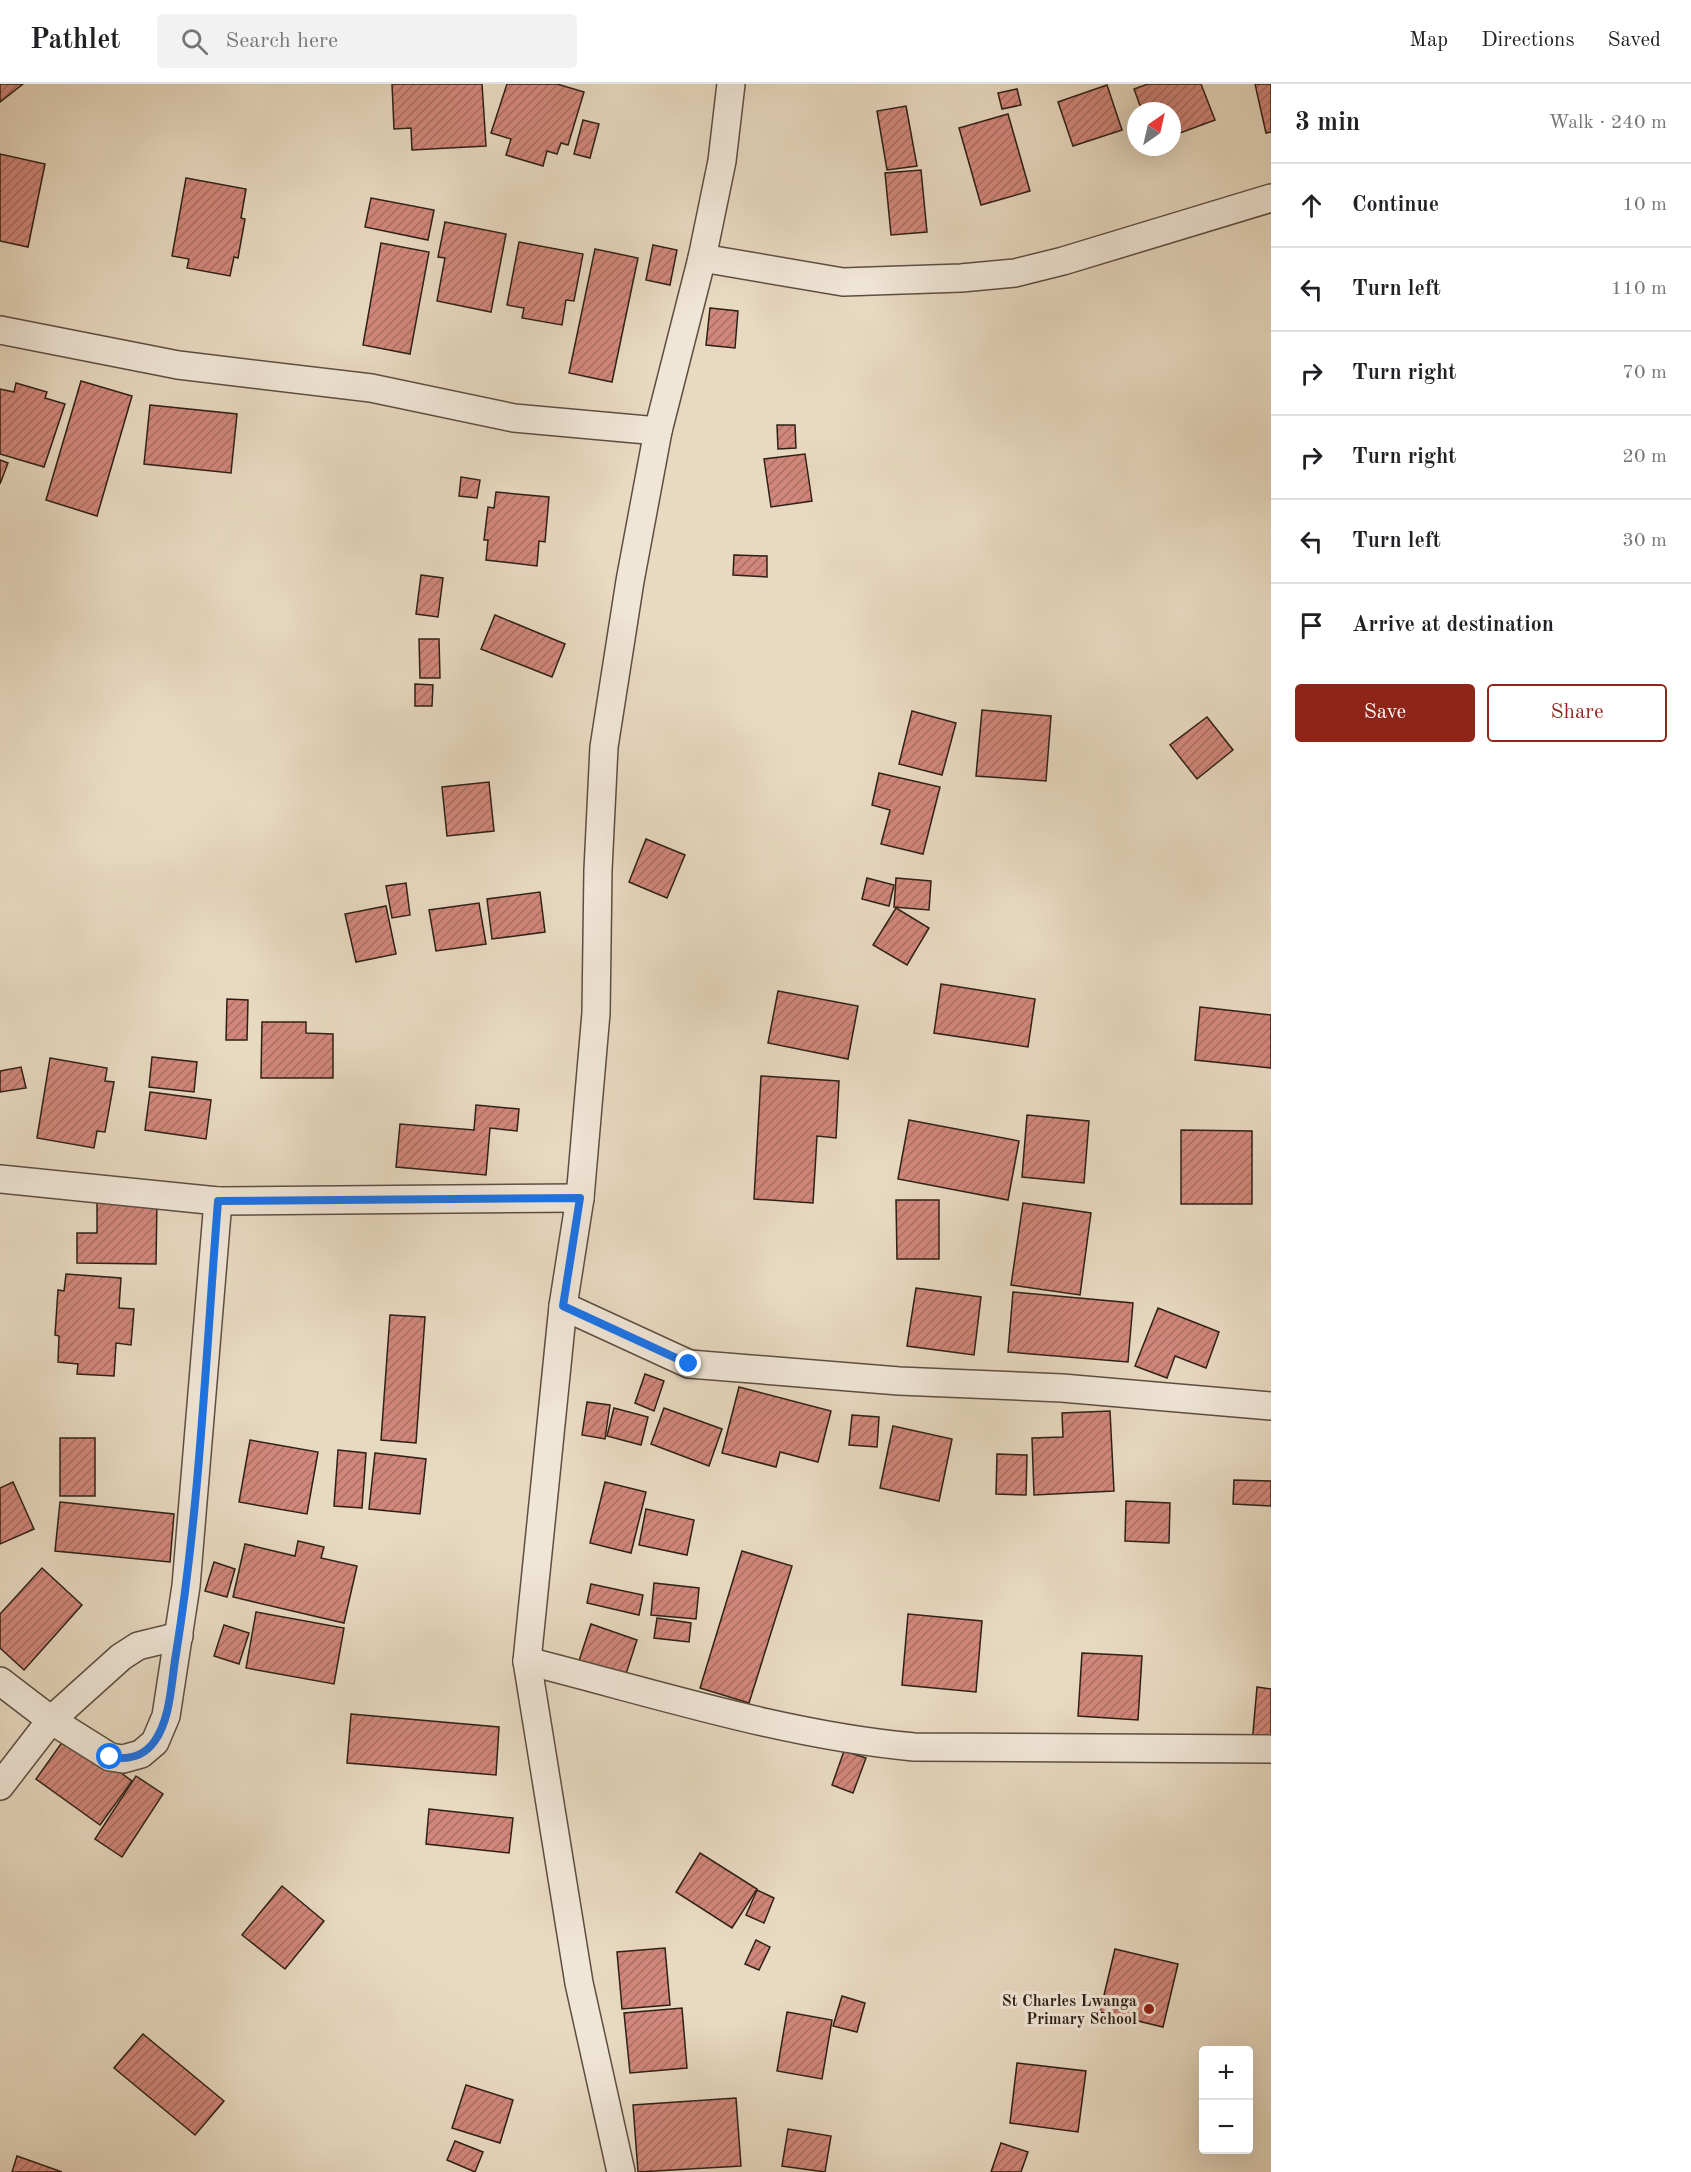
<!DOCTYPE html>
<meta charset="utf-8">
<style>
body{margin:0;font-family:"Old Standard TT",serif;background:#f2f2f2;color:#202124}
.controls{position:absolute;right:18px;bottom:18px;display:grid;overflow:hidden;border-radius:6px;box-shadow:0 6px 24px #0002}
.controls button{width:54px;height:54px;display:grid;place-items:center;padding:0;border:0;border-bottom:2px solid #e0e0e0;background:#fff;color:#202124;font:30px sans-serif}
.compass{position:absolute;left:1127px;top:18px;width:54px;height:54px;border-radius:50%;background:#fff;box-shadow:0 6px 24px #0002;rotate:34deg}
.stop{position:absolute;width:18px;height:18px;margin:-14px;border:4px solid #1a73e8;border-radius:50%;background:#fff}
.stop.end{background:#1a73e8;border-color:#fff;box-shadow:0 2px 6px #0008}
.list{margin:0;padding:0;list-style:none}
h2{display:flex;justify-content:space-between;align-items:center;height:78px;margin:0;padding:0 24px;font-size:26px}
h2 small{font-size:20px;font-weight:400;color:#757577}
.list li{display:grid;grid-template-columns:39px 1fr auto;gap:18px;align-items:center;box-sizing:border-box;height:84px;padding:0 24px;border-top:2px solid #e0e0e0}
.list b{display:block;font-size:22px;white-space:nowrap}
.list em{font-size:20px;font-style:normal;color:#757577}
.actions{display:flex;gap:12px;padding:18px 24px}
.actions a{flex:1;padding:14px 0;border:2px solid #8f2418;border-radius:6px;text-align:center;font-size:21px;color:#8f2418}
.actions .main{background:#8f2418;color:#fff}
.icon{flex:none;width:33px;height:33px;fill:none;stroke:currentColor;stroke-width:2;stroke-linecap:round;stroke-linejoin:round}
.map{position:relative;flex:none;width:1271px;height:2088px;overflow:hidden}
header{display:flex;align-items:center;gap:36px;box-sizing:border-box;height:84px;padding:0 30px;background:#fff;border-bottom:2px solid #e0e0e0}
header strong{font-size:28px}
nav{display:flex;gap:33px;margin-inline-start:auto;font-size:21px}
.search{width:420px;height:54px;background:#f2f2f2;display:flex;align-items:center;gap:15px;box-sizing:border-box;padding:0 21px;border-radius:6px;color:#757577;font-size:22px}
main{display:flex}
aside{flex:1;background:#fff}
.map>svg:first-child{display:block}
.building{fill:url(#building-hatch);stroke:#2f2016;stroke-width:1.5}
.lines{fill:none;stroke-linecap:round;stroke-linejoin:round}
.street-casing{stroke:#5d4e41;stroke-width:30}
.street{stroke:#f0e6d7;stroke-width:27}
.route{stroke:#1a73e8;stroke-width:8}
.poi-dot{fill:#8f2418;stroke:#f0e6d7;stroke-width:2}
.labels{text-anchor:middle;stroke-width:6;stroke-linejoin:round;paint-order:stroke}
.poi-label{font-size:16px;font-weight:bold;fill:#2f2016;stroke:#f0e6d7;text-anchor:end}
</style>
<header>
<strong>Pathlet</strong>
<div class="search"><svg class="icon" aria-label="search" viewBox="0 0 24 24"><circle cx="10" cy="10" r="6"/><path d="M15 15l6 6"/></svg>Search here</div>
<nav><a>Map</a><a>Directions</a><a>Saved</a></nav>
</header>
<main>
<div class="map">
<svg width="1271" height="2088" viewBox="0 0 1271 2088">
<defs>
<pattern id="building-hatch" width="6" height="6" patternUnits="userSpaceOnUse" patternTransform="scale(1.5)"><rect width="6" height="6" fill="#d1877b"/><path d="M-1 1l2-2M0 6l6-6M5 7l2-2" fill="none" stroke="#aa6e64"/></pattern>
</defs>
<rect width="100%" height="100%" fill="#e8d9c1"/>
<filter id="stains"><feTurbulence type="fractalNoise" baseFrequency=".00333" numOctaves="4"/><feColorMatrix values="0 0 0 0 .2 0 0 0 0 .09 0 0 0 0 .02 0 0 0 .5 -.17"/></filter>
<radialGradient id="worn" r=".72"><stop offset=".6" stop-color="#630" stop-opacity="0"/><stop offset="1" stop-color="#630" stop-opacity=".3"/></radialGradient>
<g class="building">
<path d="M0,0h23l-23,18z"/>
<path d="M392,0h90l4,62 -74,4 -1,-22 -17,1z"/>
<path d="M507,0h50l27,8 -16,53 -7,-2 -4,11 -10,-3 -4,15 -37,-11 5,-16 -20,-6z"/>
<path d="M1148,0h53l14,36 -43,16v-25h-30l-8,-22z"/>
<path d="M1255,0h16v48l-5,1z"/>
<path d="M1107,1l15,45 -49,16 -15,-44z"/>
<path d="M1017,5l4,16 -19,4 -4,-16z"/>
<path d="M906,22l11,60 -30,4 -10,-59z"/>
<path d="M1008,30l22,77 -49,14 -22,-77z"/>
<path d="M583,36l16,4 -9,34 -16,-4z"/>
<path d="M0,70l45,10 -17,83 -28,-6z"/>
<path d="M921,86l6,62 -36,3 -6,-62z"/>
<path d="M186,94l60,11 -5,29 4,1 -7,39 -4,-1 -4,19 -43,-8 2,-9 -17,-3z"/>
<path d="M371,114l63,12 -6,30 -63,-13z"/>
<path d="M445,138l61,12 -15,78 -54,-11 8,-43 -7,-1z"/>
<path d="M519,158l64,12 -9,47 -8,-1 -4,25 -40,-7 2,-10 -17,-3z"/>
<path d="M381,159l48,9 -19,102 -47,-9z"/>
<path d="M653,161l24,5 -7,35 -24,-5z"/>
<path d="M595,165l43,9 -26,124 -43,-9z"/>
<path d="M710,224l28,3 -3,37 -29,-3z"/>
<path d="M81,297l51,15 -35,120 -51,-16z"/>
<path d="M16,299l31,9 -2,6 20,6 -21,63 -44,-13v-65l14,3z"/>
<path d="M150,321l87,9 -6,59 -87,-9z"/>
<path d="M777,341h18l1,23 -18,1z"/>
<path d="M805,370l7,47 -41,6 -7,-48z"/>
<path d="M0,376l8,3 -8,21z"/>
<path d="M461,393l19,3 -3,18 -18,-2z"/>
<path d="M496,408l53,5 -4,45 -6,-1 -2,25 -51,-6 2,-20h-4l4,-33 6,1z"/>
<path d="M734,471l33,1v21l-34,-2z"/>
<path d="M421,491l22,3 -5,39 -22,-3z"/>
<path d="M495,531l70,29 -13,33 -71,-28z"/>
<path d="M419,555h20l1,39h-20z"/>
<path d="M415,600l18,1 -1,21h-17z"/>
<path d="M982,626l69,6 -5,65 -70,-5z"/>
<path d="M912,627l44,12 -14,52 -43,-11z"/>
<path d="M1207,633l26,33 -36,29 -27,-34z"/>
<path d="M879,689l61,14 -17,67 -42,-10 9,-34 -18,-5z"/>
<path d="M489,698l5,49 -47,5 -5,-49z"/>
<path d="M646,755l39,16 -18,43 -38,-16z"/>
<path d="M867,794l27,7 -5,21 -27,-7z"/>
<path d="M896,794l35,3 -2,29 -35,-3z"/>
<path d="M406,799l4,32 -18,3 -6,-32z"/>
<path d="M540,808l5,40 -53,7 -5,-40z"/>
<path d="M479,819l7,41 -50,7 -7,-41z"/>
<path d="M386,822l10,48 -40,8 -11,-48z"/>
<path d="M896,824l33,20 -22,37 -34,-20z"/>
<path d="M941,900l94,15 -7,48 -94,-14z"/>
<path d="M778,907l80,15 -10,53 -80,-16z"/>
<path d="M227,915l21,1 -1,40h-21z"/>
<path d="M1200,923l71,8v53l-76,-8z"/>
<path d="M262,938h44v11l27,1v44h-72z"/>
<path d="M152,973l45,5 -3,30 -45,-5z"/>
<path d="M50,974l57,10 -2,13 9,1 -9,50 -8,-1 -3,17 -57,-10z"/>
<path d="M21,983l5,21 -26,4v-21z"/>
<path d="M761,992l78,5 -3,57 -19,-2 -4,67 -59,-4z"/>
<path d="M150,1008l61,8 -5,39 -61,-9z"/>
<path d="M476,1021l43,4 -2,22 -27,-3 -4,47 -90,-8 4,-43 74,6z"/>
<path d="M1027,1031l62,6 -5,62 -62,-6z"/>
<path d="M909,1036l110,21 -11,59 -110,-21z"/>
<path d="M1181,1046l71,1v73h-71z"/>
<path d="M97,1114l60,1 -1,65 -79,-1v-30h20z"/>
<path d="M896,1116h43v59h-42z"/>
<path d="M1023,1119l68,10 -11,82 -69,-10z"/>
<path d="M66,1190l55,4 -2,30 15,1 -3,36 -15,-2 -2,33 -37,-2 1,-10 -20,-2 1,-26 -4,-1 3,-45 6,1z"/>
<path d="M916,1204l65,9 -7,58 -67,-9z"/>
<path d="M1013,1208l120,11 -5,59 -120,-10z"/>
<path d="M1158,1224l61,24 -13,36 -31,-12 -8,22 -32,-12z"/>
<path d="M390,1231l35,2 -9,126 -35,-3z"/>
<path d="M645,1290l19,7 -10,30 -19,-8z"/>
<path d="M739,1303l92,24 -13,51 -38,-10 -4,15 -54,-14z"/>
<path d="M587,1318l23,3 -5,34 -23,-4z"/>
<path d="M614,1324l34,9 -7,28 -34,-9z"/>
<path d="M664,1324l58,21 -13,37 -58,-22z"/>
<path d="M1110,1327l4,80 -80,4 -2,-57 31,-1 -1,-24z"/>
<path d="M852,1331l27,2 -2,30 -28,-2z"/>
<path d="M893,1342l59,13 -13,62 -59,-13z"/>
<rect x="60" y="1354" width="35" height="58"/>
<path d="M250,1356l68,12 -11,62 -68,-12z"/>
<path d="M338,1366l28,3 -4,55 -28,-2z"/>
<path d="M375,1369l51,6 -6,55 -51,-5z"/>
<path d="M997,1370l30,1 -1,40 -30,-1z"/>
<path d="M1234,1396l37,1v25l-38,-2z"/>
<path d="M13,1398l21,47 -34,15v-56z"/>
<path d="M605,1398l41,10 -15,61 -41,-10z"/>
<path d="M1126,1417l44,2 -1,40 -44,-2z"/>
<path d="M60,1418l114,12 -4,48 -115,-11z"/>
<path d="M646,1425l48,11 -7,35 -48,-10z"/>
<path d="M298,1457l26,6 -3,11 36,8 -13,57 -111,-26 12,-53 50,12z"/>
<path d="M742,1467l50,15 -43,137 -49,-15z"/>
<path d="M214,1478l21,7 -8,28 -22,-6z"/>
<path d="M42,1484l40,37 -58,65 -24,-22v-34z"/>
<path d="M654,1499l45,5 -3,31 -45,-4z"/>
<path d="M591,1500l52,11 -4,20 -52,-12z"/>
<path d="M256,1528l88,16 -10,56 -88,-16z"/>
<path d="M908,1530l74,7 -6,71 -74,-7z"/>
<path d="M657,1534l34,5 -2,19 -35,-4z"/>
<path d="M591,1540l46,16 -15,46 -46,-16z"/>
<path d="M224,1541l25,8 -10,31 -25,-8z"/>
<path d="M1082,1569l60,3 -4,64 -60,-4z"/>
<path d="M1257,1603l14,2v57l-19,-2z"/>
<path d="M351,1630l148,13 -3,48 -149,-12z"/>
<path d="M68,1650l64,47 -32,44 -64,-46z"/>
<path d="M844,1667l22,7 -13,35 -21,-8z"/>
<path d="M136,1692l27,18 -41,63 -27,-18z"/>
<path d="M429,1725l84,9 -4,35 -83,-9z"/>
<path d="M700,1769l57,36 -25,39 -56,-36z"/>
<path d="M282,1802l42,35 -39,48 -43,-34z"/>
<path d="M757,1806l17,8 -10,25 -18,-8z"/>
<path d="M756,1856l14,7 -11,23 -14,-6z"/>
<path d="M665,1864l5,57 -48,4 -5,-57z"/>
<path d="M1115,1865l63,15 -15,63 -63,-15z"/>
<path d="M842,1912l23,7 -8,29 -24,-6z"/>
<path d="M682,1924l5,60 -57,5 -6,-60z"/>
<path d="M787,1928l45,8 -10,59 -45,-8z"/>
<path d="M143,1950l81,67 -29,34 -81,-67z"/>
<path d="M1017,1979l69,8 -8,61 -68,-9z"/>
<path d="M466,2001l47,15 -13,43 -48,-15z"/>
<path d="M736,2014l5,68 -103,6 -5,-67z"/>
<path d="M788,2045l43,7 -6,36 -43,-6z"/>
<path d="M455,2057l28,11 -8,20 -28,-12z"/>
<path d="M1001,2059l27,9 -7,20h-30z"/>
<path d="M17,2072l45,16h-50z"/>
</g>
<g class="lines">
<defs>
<g id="street">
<path d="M702,174l141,24 118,-4 54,-5 48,-12 208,-63"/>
<path d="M0,246l178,35 193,23 143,30 144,13"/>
<path d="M0,1095l218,22 362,-3"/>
<path d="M563,1222l126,58 210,17 163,7 209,18"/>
<path d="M527,1577c127,32 256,74 387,86l357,2"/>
<path d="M0,1597l51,39 59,37 13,2 18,-5 14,-12 11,-26 20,-130 32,-385"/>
<path d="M0,1702l51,-66 70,-63 17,-11 41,-10"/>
<path d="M621,2088l-42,-189 -52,-322 36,-355 17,-108 16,-185 2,-143 6,-123 26,-166 28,-150 44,-173 20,-97 9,-77"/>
</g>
</defs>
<use href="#street" class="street-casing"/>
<use href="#street" class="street"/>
</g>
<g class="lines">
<path class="route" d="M110,1673c17,3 33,0 44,-15 17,-23 17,-60 22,-88 24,-149 30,-302 42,-453l362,-3 -17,108 126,58"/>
</g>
<circle class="poi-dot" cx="1149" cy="1925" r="6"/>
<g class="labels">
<g class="poi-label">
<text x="1137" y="1922">St Charles Lwanga<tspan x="1137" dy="18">Primary School</tspan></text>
</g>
</g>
<rect width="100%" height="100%" filter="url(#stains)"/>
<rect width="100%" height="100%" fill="url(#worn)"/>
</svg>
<div class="controls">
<button>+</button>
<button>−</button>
</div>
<svg class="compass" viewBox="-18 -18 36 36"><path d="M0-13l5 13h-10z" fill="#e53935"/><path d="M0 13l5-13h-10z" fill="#757577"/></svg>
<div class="stop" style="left:110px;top:1673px"></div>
<div class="stop end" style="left:689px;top:1280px"></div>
</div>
<aside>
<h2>3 min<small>Walk · 240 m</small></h2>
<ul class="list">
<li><svg class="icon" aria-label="ahead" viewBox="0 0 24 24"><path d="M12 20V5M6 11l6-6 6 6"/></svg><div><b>Continue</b></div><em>10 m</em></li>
<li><svg class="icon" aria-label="left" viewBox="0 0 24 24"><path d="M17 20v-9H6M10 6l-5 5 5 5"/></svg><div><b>Turn left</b></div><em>110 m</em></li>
<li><svg class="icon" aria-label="right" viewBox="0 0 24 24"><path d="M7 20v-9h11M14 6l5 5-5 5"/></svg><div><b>Turn right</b></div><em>70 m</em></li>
<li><svg class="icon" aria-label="right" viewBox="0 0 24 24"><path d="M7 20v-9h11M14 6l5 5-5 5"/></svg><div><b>Turn right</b></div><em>20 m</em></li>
<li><svg class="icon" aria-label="left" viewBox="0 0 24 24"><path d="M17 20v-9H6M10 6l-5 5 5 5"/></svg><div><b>Turn left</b></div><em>30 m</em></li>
<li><svg class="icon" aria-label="arrive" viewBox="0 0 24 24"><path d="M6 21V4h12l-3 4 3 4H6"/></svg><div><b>Arrive at destination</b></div></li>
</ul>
<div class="actions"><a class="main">Save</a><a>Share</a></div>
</aside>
</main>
